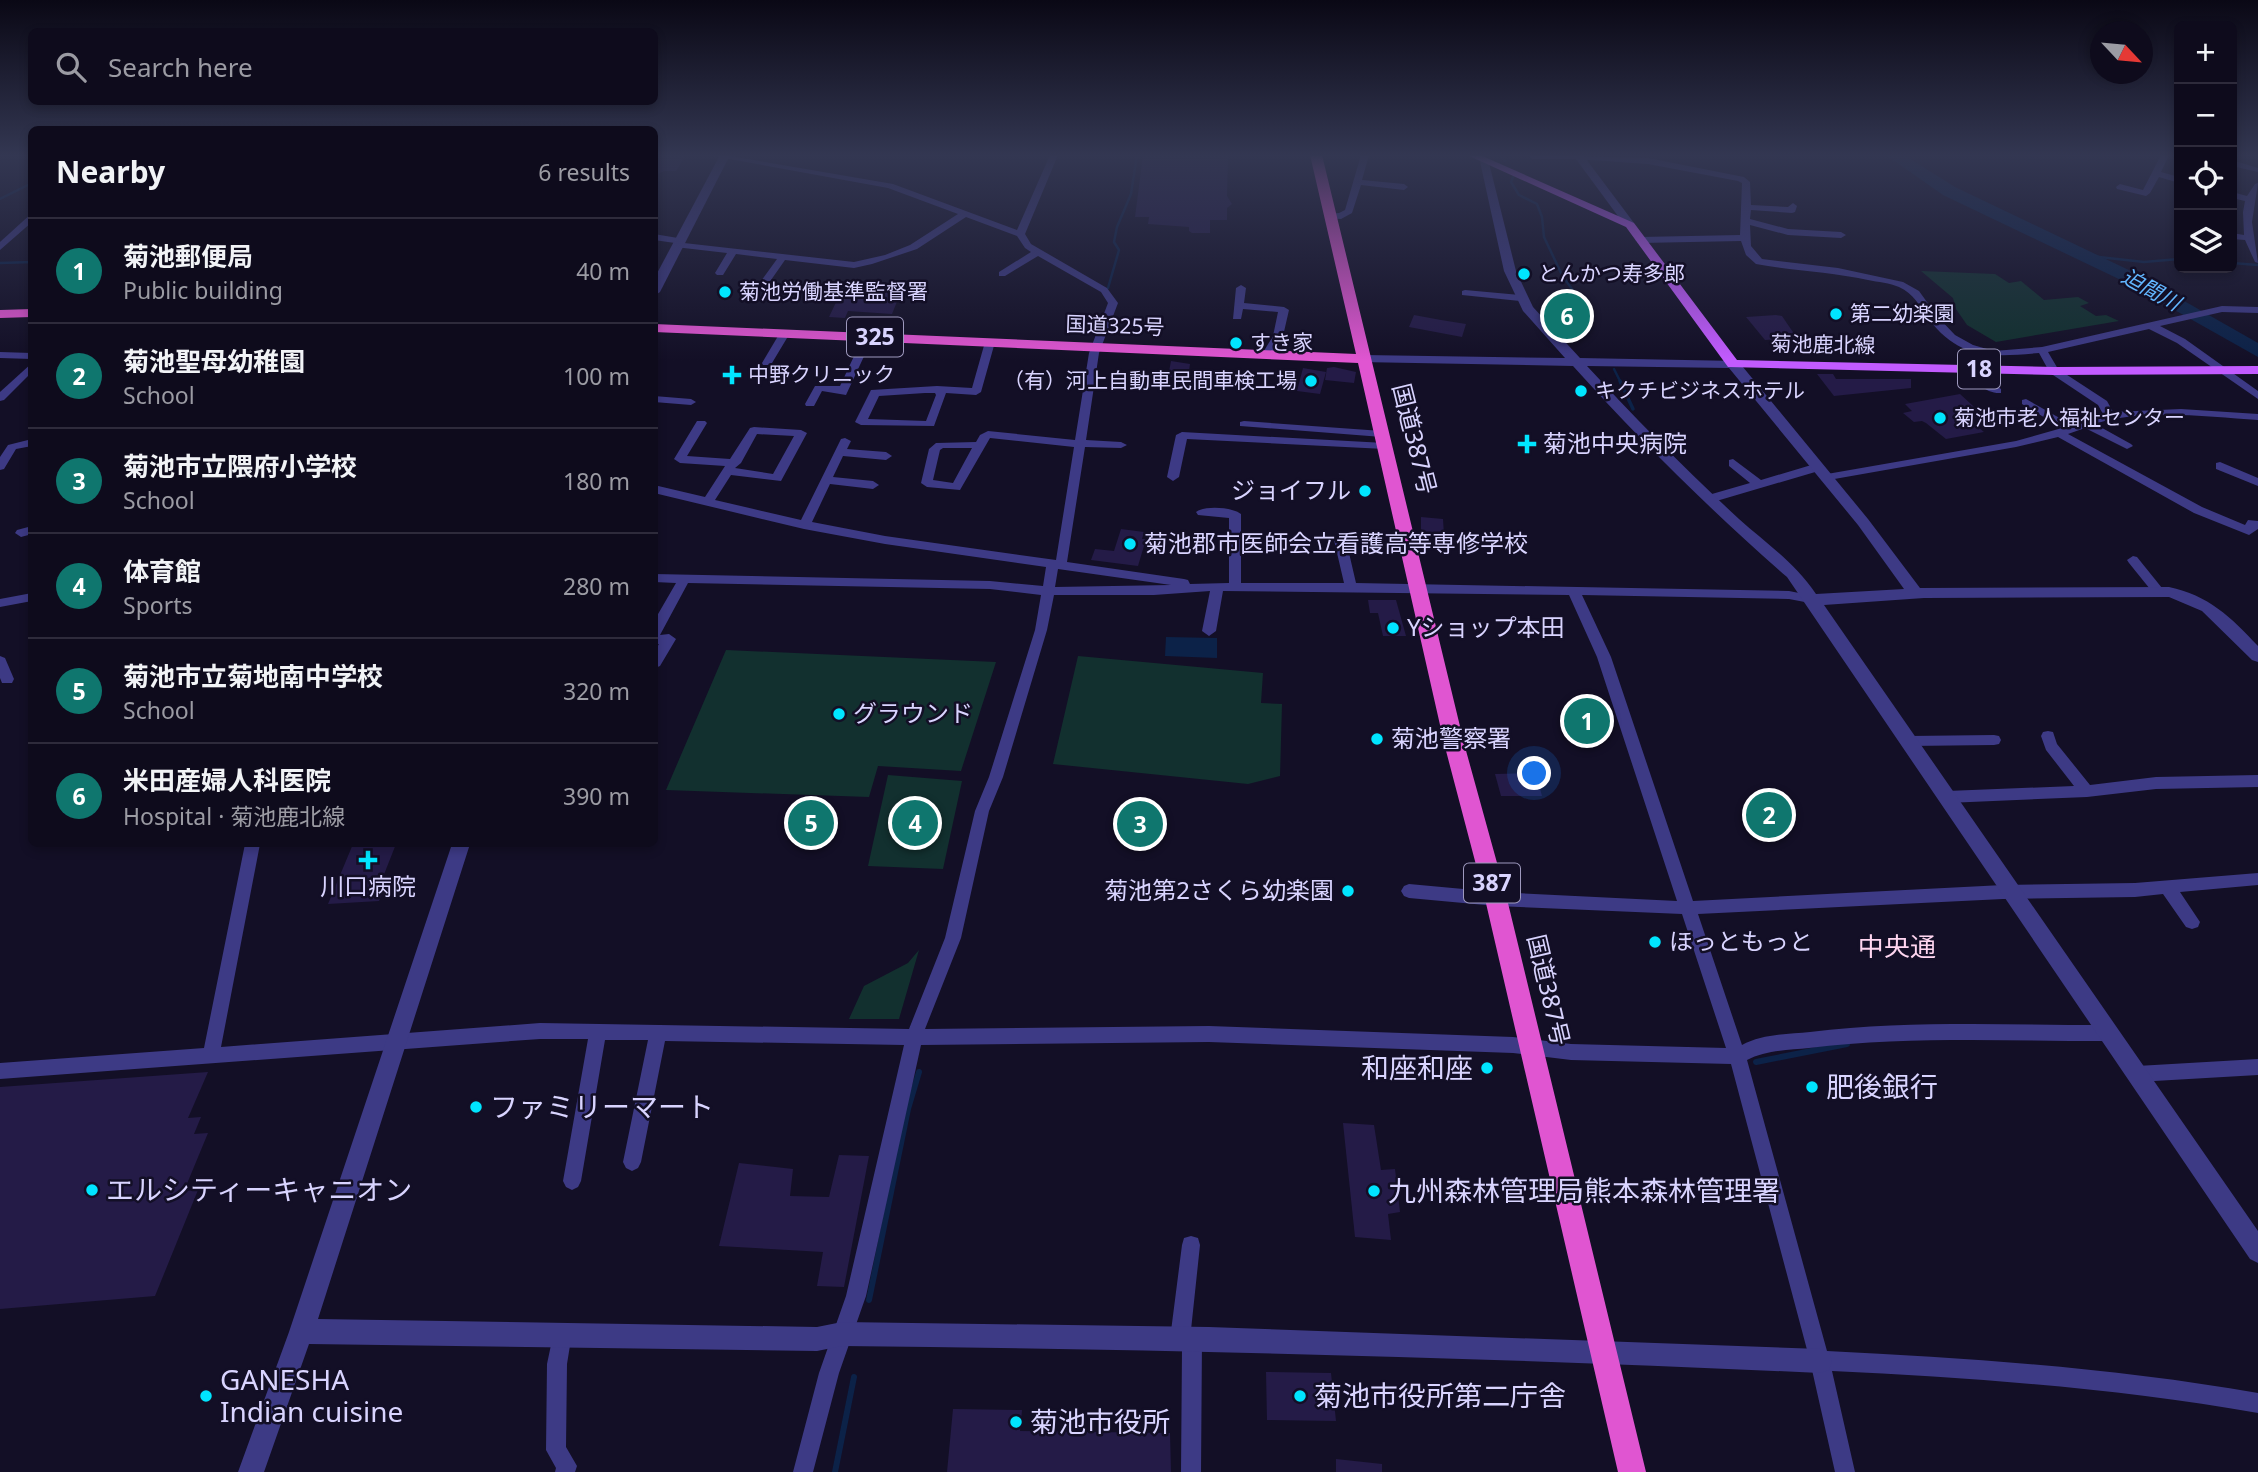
<!DOCTYPE html>
<meta charset="utf-8">
<style>
body{margin:0;font-family:"Noto Sans","Noto Sans JP",sans-serif;background:#171425;color:#f1f3f6}
.controls{position:absolute;right:21px;top:21px;display:grid;overflow:hidden;border-radius:10px;box-shadow:0 4px 10px #0003}
.controls button{width:63px;height:63px;display:grid;place-items:center;padding:0;border:0;border-bottom:2px solid #2e2b3b;background:#0e0b1c;color:#f1f3f6;font:35px sans-serif}
.compass{position:absolute;left:2090px;top:21px;width:63px;height:63px;border-radius:50%;background:#0e0b1c;box-shadow:0 4px 10px #0003;rotate:116deg}
.you{position:absolute;left:1535px;top:774px;width:24px;height:24px;margin:-18px;border:5px solid #fff;border-radius:50%;background:#1a73e8;box-shadow:0 0 0 10px #1a73e833}
.badge{display:grid;place-items:center;width:46px;height:46px;border-radius:50%;background:#0f766e;color:#fff;font-size:23px;font-weight:700}
.pin{position:absolute;translate:-50% -50%;border:4px solid #fff;box-shadow:0 2px 7px #0006}
.list{margin:0;padding:0;list-style:none}
h2{display:flex;justify-content:space-between;align-items:center;height:91px;margin:0;padding:0 28px;font-size:30px}
h2 small{font-size:23px;font-weight:400;color:#9b9ba3}
.list li{display:grid;grid-template-columns:46px 1fr auto;gap:21px;align-items:center;box-sizing:border-box;height:105px;padding:0 28px;border-top:2px solid #2e2b3b}
.list b{display:block;font-size:26px;white-space:nowrap}
.list p{margin:0;font-size:23px;white-space:nowrap;color:#9b9ba3}
.list em{font-size:23px;font-style:normal;color:#9b9ba3}
.icon{flex:none;width:38px;height:38px;fill:none;stroke:currentColor;stroke-width:2;stroke-linecap:round;stroke-linejoin:round}
.map{position:relative;flex:none;width:2258px;height:1472px;overflow:hidden}
.search{position:absolute;background:#0e0b1c;box-shadow:0 4px 10px #0003;left:28px;top:28px;width:630px;height:77px;display:flex;align-items:center;gap:18px;box-sizing:border-box;padding:0 24px;border-radius:10px;color:#9b9ba3;font-size:26px}
.panel{position:absolute;background:#0e0b1c;box-shadow:0 4px 10px #0003;left:28px;top:126px;width:630px;height:721px;border-radius:10px}
.map>svg:first-child{display:block}
.green{fill:#12302f}
.water{fill:#0c2248}
.lines{fill:none;stroke-linecap:round;stroke-linejoin:round}
.stream-far2{stroke:#0c2248;stroke-width:2.5}
.stream-far1{stroke:#0c2248;stroke-width:3.5}
.stream{stroke:#0c2248;stroke-width:6}
.river{fill:#0c2248;fill-rule:evenodd}
.building{fill:#241b47}
.minor{fill:#3d3a85;fill-rule:evenodd}
.tertiary{fill:#3d3a85;fill-rule:evenodd}
.primary{fill:#c25bff;fill-rule:evenodd}
.trunk{fill:#e055d1;fill-rule:evenodd}
.poi-dot{fill:#00e5ff;stroke:#130f26;stroke-width:2.5}
.labels{text-anchor:middle;stroke-width:5;stroke-linejoin:round;paint-order:stroke}
.far-poi-label{font-size:21px;fill:#d9d4ff;stroke:#130f26;text-anchor:start}
.far-water-label{font-size:21px;font-style:italic;fill:#62b6ff;stroke:#130f26}
.far-street-label{font-size:21px;fill:#d9d4ff;stroke:#130f26}
.shield{fill:#130f26;stroke:#9e99be;stroke-width:2}
.shield-label{font-size:23px;font-weight:bold;fill:#d9d4ff}
.street-label{font-size:24px;fill:#d9d4ff;stroke:#130f26}
.poi-label{font-size:24px;fill:#d9d4ff;stroke:#130f26;text-anchor:start}
.neighbourhood-label{font-size:26px;fill:#ffd6f0;stroke:#130f26}
.near-poi-label{font-size:28px;fill:#d9d4ff;stroke:#130f26;text-anchor:start}
</style>
<div class="map">
<svg width="2258" height="1472" viewBox="0 0 2258 1472">
<rect width="100%" height="100%" fill="#130f26"/>
<g class="green">
<path d="M1921,271l74,3 14,9 12,-2 23,19 34,-3 11,6 -9,3 16,10 10,-1 13,6 -123,21 -29,-17 -11,-16 -3,-11z"/>
<path d="M726,650l270,12 -35,109 -83,-5 -9,31 -203,-7z"/>
<path d="M1078,656l185,17 -2,30 21,1 -2,72 -32,8 -195,-20z"/>
<path d="M888,775l74,6 -19,88 -75,-3z"/>
<path d="M919,950l-20,69h-50l15,-33 44,-23z"/>
</g>
<path class="water" d="M1166,637l51,1v20l-52,-2z"/>
<g class="lines">
<g class="stream-far2">
<path d="M1501,155l4,6"/>
<path d="M1513,177l-2,5 8,13 18,9 5,13 2,20 18,38 24,34 4,20"/>
<path d="M0,199l32,-16"/>
<path d="M2081,255l63,7 35,-3"/>
<path d="M0,263l32,-1"/>
<path d="M2232,263l26,2"/>
<path d="M1108,288l11,-38 -5,-8 3,-15 14,-33 6,-39"/>
<path d="M1614,369l7,14"/>
</g>
<path class="stream-far1" d="M1620,381l13,28"/>
<g class="stream">
<path d="M1756,1062l91,-18"/>
<path d="M869,1300l39,-191 11,-37"/>
<path d="M835,1472l19,-95"/>
</g>
<path class="river" d="M1886,155h18l51,32 180,86 123,70v14l-135,-76 -180,-86z"/>
</g>
<g class="building">
<path d="M662,155h24l-10,16h-12l-10,5v-10z"/>
<path d="M1143,155h85l-1,41 5,8 -5,4v12h-17v13h-18l-3,-2v-4l-41,-3 1,-7h-14z"/>
<path d="M870,285l23,1 -2,4h5l-2,4h6l-8,20 -44,-3 -3,7 -16,-1 10,-21 11,1 3,-6 14,1z"/>
<path d="M1571,304l14,15 -27,6 -12,-19z"/>
<path d="M1414,315l27,5 25,4 -4,13 -53,-10z"/>
<path d="M1776,315l6,1 15,22 -32,2 -19,-23z"/>
<path d="M1171,361l19,3 -2,14 -20,-1z"/>
<path d="M1334,367l22,5 -2,11 -29,-3 2,-12z"/>
<path d="M1303,368l23,4 -6,22 -23,-3z"/>
<path d="M1817,374h16l3,5h75v9l-77,8z"/>
<path d="M1960,394l24,22 -16,3 16,13 -38,7 -20,-16 -4,-2 -8,1 -11,-9 9,-2 -7,-7z"/>
<path d="M1421,517l22,2 1,16 -23,-2z"/>
<path d="M1121,529l23,3 -2,7h4l-8,27 -47,-6 4,-11 19,2z"/>
<path d="M1368,600h28l10,36h-23l-5,-23h-8z"/>
<path d="M1536,773l6,23h-41l-6,-22z"/>
<path d="M353,844h43l-13,33h6l-10,24 -51,3z"/>
<path d="M208,1072l-20,46 13,-1 -7,17 14,-1 -24,58 14,-1 -43,106 -155,13v-222z"/>
<path d="M1343,1123l31,2 7,45 14,-1 5,43 -12,2 3,26 -36,-3z"/>
<path d="M839,1155l30,1 -25,131 -27,-1 6,-34 -104,-6 20,-83 54,6 -3,27 39,1z"/>
<path d="M1266,1372l65,1 5,48 -69,-1z"/>
<path d="M953,1409l69,1 -2,21 150,2 1,39h-224z"/>
<path d="M1336,1459l46,5v8h-46z"/>
</g>
<g class="lines">
<g class="minor">
<path d="M708,155h16l169,29 124,46 33,-75h8l-33,79 6,10 76,44 11,15 -19,50 -13,87 35,2 6,3 -6,3 -36,-1 -18,115 117,17 4,1 2,4 39,-1v-65l-31,-3 -2,-3c9,-7 36,-5 45,2v69h103l-10,-43 6,-4 6,4 10,43 433,8 25,5 2,3 -2,3 -4,1 -21,-4 -207,-4 29,62 82,244 310,-16 132,-2 123,-10v12l-78,7 20,30 -2,5 -6,2 -6,-2 -23,-33 -28,3 -132,2 -305,15 44,131c20,-11 46,-11 68,-13 98,-12 198,-7 297,-7l6,3 2,5 -2,5 -6,3c-99,0 -200,-5 -298,7 -20,2 -44,2 -62,12l80,291c145,7 288,17 431,42v20c-141,-25 -283,-35 -426,-42l23,101h-20l-25,-111 -79,-297 -160,-4 -58,-7 -304,-11 -288,3 -55,251 -27,77 -26,99h-20l26,-99 27,-77 58,-251 -239,-4 -24,121 -3,6 -6,3 -6,-3 -3,-6 25,-122h-43l-24,141 -3,6 -6,3 -6,-3 -3,-6 25,-142h-48l-540,40v-16l204,-15 41,-204h15l-39,203 319,-24 369,6 36,-91 30,-127 14,-34 46,-147 6,-35 -51,-6 -302,-6 -28,52 9,-1 7,5 -16,27 -5,2 -1,-16 5,-8 -5,1v-24l22,-38 -22,-1v-8l336,7 53,5 3,-19 -161,-23 -81,-15 -150,-36v-8l51,12 20,-31 -45,-3 -6,-4 23,-38h8l2,2 -20,33 43,3 20,-31 4,-1 47,3 6,3 -26,48 -50,-6 -16,25 86,20 40,-81 4,-1 6,3 -4,8 39,3 6,4 -6,4 -43,-4 -10,21 40,4 6,4 -6,4 -43,-5 -18,38 73,14 171,24 18,-113 -84,-9 -30,52 -33,-3 -6,-4 8,-34 7,-6 40,-1 4,-7 8,-4 87,9 14,-87 19,-50 -7,-11 -63,-36 -33,20h-6v-4l32,-20 -6,-4 -8,-12 -51,-19 -49,32 -45,15 -18,4 -69,-8 -21,30 -3,1 -5,-3 21,-29 -41,-5 -13,21h-6l-2,-2 12,-20 -52,-6v-4l-21,-3v-6l30,5v4l170,19 31,-7 25,-10 48,-31 -70,-26zM757,434l37,2 -21,38 -38,-6 6,-5zM943,448h29l-19,35 -20,-3 7,-30zM1058,569l113,16 -116,2zM1210,591l-8,40 7,5 7,-5 7,-40 346,4 28,62 80,244 -181,-9 -87,-8 -5,2 -3,5 3,5 5,2 87,8 186,8 44,134 -155,-4 -58,-7 -304,-11 -284,3 36,-91 28,-127 14,-34 44,-147 7,-35h100z"/>
<path d="M1361,155h8l-7,25 42,4 4,3 -4,3 -43,-5 -9,28 -11,6 -13,-1v-4l11,-1 6,-3z"/>
<path d="M1530,155l118,3 96,19 6,5 1,23 37,2 5,-4 4,3 -2,6 -3,1 -41,-3 -1,9 38,10 53,3 5,3 -5,3 -53,-3 -38,-10 1,21 11,13 76,9 65,14 16,9 18,25 18,19 18,10 21,6 48,-4 180,-41 36,1v6l-36,-1 -62,14 25,13 73,52v8l-81,-56 -28,-14 -101,23 10,17 49,32 6,11 68,-3 77,5v6c-49,-3 -116,-12 -163,4l36,20 2,2 -6,3 -42,-21 -17,6 134,73 43,18 3,-5 10,1v8l-9,6 -55,-22 -136,-76 -42,10 -193,34 -2,-3 6,-4 189,-33 46,-13 -40,-24v-4l4,-1 46,26 31,-11 -5,-9 -48,-32 -11,-20c-47,4 -80,7 -111,-35 -9,-13 -14,-24 -29,-31 -9,-4 -21,-5 -31,-7 -37,-8 -75,-9 -112,-16l-10,-9 -5,-14 -101,2 -5,-3 5,-3 100,-2 2,-52 -4,-2 -90,-17 -71,-5h-44l-3,-1z"/>
<path d="M2161,155h8l-8,17 18,5v6l-20,-6 -9,16 -4,3 -29,-7 -1,-2 4,-3 23,6z"/>
<path d="M2232,160l26,8v4l-26,-6z"/>
<path d="M2258,183l-6,39 6,41 -3,-1 -10,-22 -13,-1v-6l12,2 -1,-23 2,-11 -13,-3v-6l15,4 8,-12z"/>
<path d="M32,213v9l-32,28v-8z"/>
<path d="M1241,285l5,3 -2,15 40,4 5,3 -6,26 -12,20h-8l-1,-2 11,-18 5,-24 -35,-3 -2,10h-8l3,-31z"/>
<path d="M1465,290l55,5 5,3 -5,3 -58,-6v-4z"/>
<path d="M785,330l5,3 -18,30 -1,2h-8l-1,-2 19,-32z"/>
<path d="M868,334l5,3 -27,58 -24,-4 -8,15h-8l-1,-2 10,-18h25l23,-49z"/>
<path d="M990,339l5,3 -14,50 -5,3 -30,-2 -12,33 -73,-1 -6,-3 16,-32 66,-4 35,2 13,-46zM925,393h10l1,2 -10,26 -58,-2 11,-23z"/>
<path d="M0,352l32,1v6l-32,-1z"/>
<path d="M32,363v9l-28,28 -4,1v-9z"/>
<path d="M1970,366l4,1 7,10 20,12v4c-15,1 -28,-12 -36,-24z"/>
<path d="M654,396l37,3 5,3 -5,3 -37,-3z"/>
<path d="M1244,421l138,10 6,3 -6,3 -142,-11v-4z"/>
<path d="M1182,432l203,11 6,3 -6,3 -198,-10 -8,38 -6,4 -6,-4 9,-42z"/>
<path d="M32,439v7l-16,3 -12,20 -4,1v-13l8,-12z"/>
<path d="M1733,459l28,21 57,-17 6,4 -2,3 -109,32h-8v-6l45,-13 -21,-17v-6z"/>
<path d="M2220,462l38,16v8l-42,-17v-6z"/>
<path d="M32,526v8l-11,3 -6,-4 2,-3z"/>
<path d="M2133,556l4,1 25,31 2,3 -2,3h-8l-25,-31 -2,-3z"/>
<path d="M32,593v8l-32,6v-8z"/>
<path d="M0,656l5,2 9,21 -2,4h-10l-2,-5z"/>
<path d="M2048,731l5,1 4,12 33,41 66,-8 102,-2v12l-102,2 -69,8 -140,6 -5,-2 -2,-4 2,-4 5,-2 127,-5 -28,-36 -5,-14 2,-4z"/>
<path d="M1994,735l5,1 2,4 -2,4 -5,1 -85,1 -5,-1 -2,-4 2,-4 5,-1z"/>
<path d="M2258,1059v16l-121,7 -6,-2 -3,-6 3,-6 6,-2z"/>
<path d="M1191,1236l7,2 2,7 -9,85 8,2 3,7 -1,133h-20l1,-124 -9,-2 -3,-7 12,-94 2,-7z"/>
<path d="M562,1323l7,3 3,7 -5,31 -1,83 11,19 -2,6h-20l1,-4 -10,-18 1,-86 8,-38z"/>
</g>
<g class="tertiary">
<path d="M720,155h10l-70,137 -6,4v-17z"/>
<path d="M1573,155h10l51,68v4h-8z"/>
<path d="M1479,157l9,2 28,112 17,36 47,51 158,3 130,158 52,69 249,-1c39,8 62,30 89,59v16l-6,-2 -50,-49 -33,-14 -245,1 -100,7 434,626v32l-8,-4 -463,-682c-76,-66 -147,-137 -214,-211l-214,-4 -2,-3 7,-4 201,3 -42,-47 -19,-40zM1587,366l142,2 129,157 46,64 -88,5c-22,-32 -49,-50 -77,-75 -53,-49 -103,-100 -152,-153z"/>
<path d="M452,844h18l-152,475 499,8 25,-5 367,5 611,22 9,3 3,9 -3,9 -9,3c-326,-15 -652,-24 -978,-27l-25,5 -508,-7 -45,128h-26l51,-140z"/>
</g>
<path class="primary" d="M1467,155h13l154,68 103,137 317,7 204,-1v8l-204,1 -326,-8 -102,-140z"/>
<g class="trunk">
<path d="M1310,155h12l143,592 42,152 139,573h-28l-133,-573 -40,-152 -87,-384 -704,-31v-8l702,30z"/>
<path d="M32,309v8l-32,1v-8z"/>
</g>
</g>
<linearGradient id="sky" x2="0" y2="1"><stop stop-color="#0a0815"/><stop offset="0.43" stop-color="#333752"/><stop offset="1" stop-color="#333752" stop-opacity="0"/></linearGradient>
<rect width="2258" height="361" fill="url(#sky)"/>
<g class="poi-dot">
<circle cx="1524" cy="274" r="7"/>
<circle cx="725" cy="292" r="7"/>
<circle cx="1836" cy="314" r="7"/>
<circle cx="1236" cy="343" r="7"/>
<path d="M728.5 364.5h7v7h7v7h-7v7h-7v-7h-7v-7h7z"/>
<circle cx="1311" cy="381" r="7"/>
<circle cx="1581" cy="391" r="7"/>
<circle cx="1940" cy="418" r="7"/>
<path d="M1523.5 433.5h7v7h7v7h-7v7h-7v-7h-7v-7h7z"/>
<circle cx="1365" cy="491" r="7"/>
<circle cx="1130" cy="544" r="7"/>
<circle cx="1393" cy="628" r="7"/>
<circle cx="839" cy="714" r="7"/>
<circle cx="1377" cy="739" r="7"/>
<path d="M364.5 849.5h7v7h7v7h-7v7h-7v-7h-7v-7h7z"/>
<circle cx="1348" cy="891" r="7"/>
<circle cx="1655" cy="942" r="7"/>
<circle cx="1487" cy="1068" r="7"/>
<circle cx="1812" cy="1087" r="7"/>
<circle cx="476" cy="1107" r="7"/>
<circle cx="92" cy="1190" r="7"/>
<circle cx="1374" cy="1191" r="7"/>
<circle cx="206" cy="1396" r="7"/>
<circle cx="1300" cy="1396" r="7"/>
<circle cx="1016" cy="1422" r="7"/>
</g>
<g class="labels">
<g class="far-poi-label">
<text x="1538" y="281">とんかつ寿多郎</text>
<text x="739" y="299">菊池労働基準監督署</text>
<text x="1850" y="321">第二幼楽園</text>
<text x="1250" y="350">すき家</text>
<text x="748" y="382">中野クリニック</text>
<text x="1297" y="388" text-anchor="end">（有）河上自動車民間車検工場</text>
<text x="1595" y="398">キクチビジネスホテル</text>
<text x="1954" y="425">菊池市老人福祉センター</text>
</g>
<g class="far-water-label">
<text transform="translate(2151 290) rotate(29)" y="7">迫間川</text>
</g>
<g class="far-street-label">
<text transform="translate(1115 326) rotate(2)" y="7">国道325号</text>
<text transform="translate(1823 345) rotate(1)" y="7">菊池鹿北線</text>
</g>
<g class="shield">
<rect x="847" y="317.5" width="56" height="39" rx="5"/>
<rect x="1958" y="349.5" width="42" height="39" rx="5"/>
<rect x="1464" y="863.5" width="56" height="39" rx="5"/>
</g>
<g class="shield-label">
<text x="875" y="345">325</text>
<text x="1979" y="377">18</text>
<text x="1492" y="891">387</text>
</g>
<g class="street-label">
<text transform="translate(1414 439) rotate(76)" y="8">国道387号</text>
<text transform="translate(1548 990) rotate(77)" y="8">国道387号</text>
</g>
<g class="poi-label">
<text x="1543" y="452">菊池中央病院</text>
<text x="1351" y="499" text-anchor="end">ジョイフル</text>
<text x="1144" y="552">菊池郡市医師会立看護高等専修学校</text>
<text x="1407" y="636">Yショップ本田</text>
<text x="853" y="722">グラウンド</text>
<text x="1391" y="747">菊池警察署</text>
<text x="368" y="895" text-anchor="middle">川口病院</text>
<text x="1334" y="899" text-anchor="end">菊池第2さくら幼楽園</text>
<text x="1669" y="950">ほっともっと</text>
</g>
<g class="neighbourhood-label">
<text x="1897" y="956">中央通</text>
</g>
<g class="near-poi-label">
<text x="1473" y="1078" text-anchor="end">和座和座</text>
<text x="1826" y="1097">肥後銀行</text>
<text x="490" y="1117">ファミリーマート</text>
<text x="106" y="1200">エルシティーキャニオン</text>
<text x="1388" y="1201">九州森林管理局熊本森林管理署</text>
<text x="220" y="1390">GANESHA<tspan x="220" dy="32">Indian cuisine</tspan></text>
<text x="1314" y="1406">菊池市役所第二庁舎</text>
<text x="1030" y="1432">菊池市役所</text>
</g>
</g>
</svg>
<div class="controls">
<button>+</button>
<button>−</button>
<button><svg class="icon" aria-label="locate" viewBox="0 0 24 24"><circle cx="12" cy="12" r="6"/><path d="M12 2v4M12 18v4M2 12h4M18 12h4"/></svg></button>
<button><svg class="icon" aria-label="layers" viewBox="0 0 24 24"><path d="M12 4l9 5-9 5-9-5zM3 14l9 5 9-5"/></svg></button>
</div>
<svg class="compass" viewBox="-18 -18 36 36"><path d="M0-13l5 13h-10z" fill="#e53935"/><path d="M0 13l5-13h-10z" fill="#9b9ba3"/></svg>
<div class="you"></div>
<div class="pin badge" style="left:1587px;top:721px">1</div>
<div class="pin badge" style="left:1769px;top:815px">2</div>
<div class="pin badge" style="left:1140px;top:824px">3</div>
<div class="pin badge" style="left:915px;top:823px">4</div>
<div class="pin badge" style="left:811px;top:823px">5</div>
<div class="pin badge" style="left:1567px;top:316px">6</div>
<div class="search"><svg class="icon" aria-label="search" viewBox="0 0 24 24"><circle cx="10" cy="10" r="6"/><path d="M15 15l6 6"/></svg>Search here</div>
<section class="panel">
<h2>Nearby<small>6 results</small></h2>
<ul class="list">
<li><span class="badge">1</span><div><b>菊池郵便局</b><p>Public building</p></div><em>40 m</em></li>
<li><span class="badge">2</span><div><b>菊池聖母幼稚園</b><p>School</p></div><em>100 m</em></li>
<li><span class="badge">3</span><div><b>菊池市立隈府小学校</b><p>School</p></div><em>180 m</em></li>
<li><span class="badge">4</span><div><b>体育館</b><p>Sports</p></div><em>280 m</em></li>
<li><span class="badge">5</span><div><b>菊池市立菊地南中学校</b><p>School</p></div><em>320 m</em></li>
<li><span class="badge">6</span><div><b>米田産婦人科医院</b><p>Hospital · 菊池鹿北線</p></div><em>390 m</em></li>
</ul>
</section>
</div>
